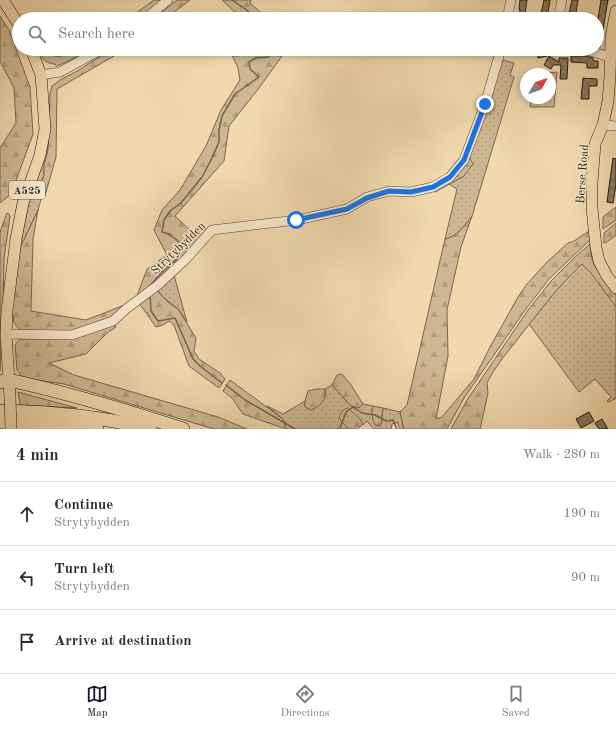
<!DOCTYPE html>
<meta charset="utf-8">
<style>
body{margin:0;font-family:"Old Standard TT",serif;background:#f2f2f3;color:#2b2b33}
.compass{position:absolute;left:520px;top:68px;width:36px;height:36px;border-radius:50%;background:#fff;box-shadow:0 2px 6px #0003;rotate:50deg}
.stop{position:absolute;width:12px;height:12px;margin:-9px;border:3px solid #1a73e8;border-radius:50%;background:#fff}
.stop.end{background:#1a73e8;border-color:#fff;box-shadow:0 1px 4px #0008}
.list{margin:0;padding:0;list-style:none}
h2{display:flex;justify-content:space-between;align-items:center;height:52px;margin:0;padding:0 16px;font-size:17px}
h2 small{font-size:13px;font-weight:400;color:#7c7c81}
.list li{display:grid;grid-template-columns:26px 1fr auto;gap:12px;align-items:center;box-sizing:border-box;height:64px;padding:0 16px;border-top:1px solid #e1e1e2}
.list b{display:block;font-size:15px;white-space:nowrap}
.list p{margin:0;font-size:13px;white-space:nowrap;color:#7c7c81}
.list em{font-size:13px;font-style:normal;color:#7c7c81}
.icon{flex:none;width:22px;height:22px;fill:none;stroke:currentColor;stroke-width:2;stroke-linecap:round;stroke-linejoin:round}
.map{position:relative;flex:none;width:616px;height:429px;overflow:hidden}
.search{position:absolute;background:#fff;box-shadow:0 2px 6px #0003;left:12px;right:12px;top:12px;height:44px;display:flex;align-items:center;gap:10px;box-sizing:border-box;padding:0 14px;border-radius:22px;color:#7c7c81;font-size:15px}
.sheet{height:244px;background:#fff}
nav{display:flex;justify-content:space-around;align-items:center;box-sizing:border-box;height:56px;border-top:1px solid #e1e1e2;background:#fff;font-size:11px;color:#7c7c81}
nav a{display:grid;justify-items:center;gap:2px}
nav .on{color:#111827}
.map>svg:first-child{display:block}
.grass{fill:url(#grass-dots);stroke:#766850}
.forest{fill:url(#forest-firs);stroke:#766850}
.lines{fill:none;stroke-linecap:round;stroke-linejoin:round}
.stream{stroke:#73644d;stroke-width:1.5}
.building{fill:url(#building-cross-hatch);stroke:#20180e}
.minor-casing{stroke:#544836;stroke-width:10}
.major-casing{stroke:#20180e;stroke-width:12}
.highway-casing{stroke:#20180e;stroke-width:14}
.minor{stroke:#f6e6ca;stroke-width:9}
.major{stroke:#f1d8ad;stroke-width:11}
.highway{stroke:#f1d8ad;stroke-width:13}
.major-bridge-casing{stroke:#20180e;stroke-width:12;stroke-linecap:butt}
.major-bridge{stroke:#f1d8ad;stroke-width:11}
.route{stroke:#1a73e8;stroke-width:5}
.labels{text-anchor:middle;stroke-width:3;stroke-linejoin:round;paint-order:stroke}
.shield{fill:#f6e6ca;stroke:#605646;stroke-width:1}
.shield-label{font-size:11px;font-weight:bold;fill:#20180e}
.street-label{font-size:12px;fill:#20180e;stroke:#f6e6ca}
</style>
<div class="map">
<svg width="616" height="429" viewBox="0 0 616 429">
<defs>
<pattern id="grass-dots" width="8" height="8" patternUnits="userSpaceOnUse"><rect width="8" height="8" fill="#cdb792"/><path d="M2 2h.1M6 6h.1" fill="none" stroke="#b09d7d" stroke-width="1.8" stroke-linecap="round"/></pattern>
<pattern id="forest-firs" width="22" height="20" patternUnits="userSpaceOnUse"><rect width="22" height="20" fill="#cdb792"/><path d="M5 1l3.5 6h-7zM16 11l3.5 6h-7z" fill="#b09d7d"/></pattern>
<pattern id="building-cross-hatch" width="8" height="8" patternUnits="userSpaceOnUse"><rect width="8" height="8" fill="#8d7c61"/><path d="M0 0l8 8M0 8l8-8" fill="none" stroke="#73654e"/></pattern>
</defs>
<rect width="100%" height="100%" fill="#f1d8ad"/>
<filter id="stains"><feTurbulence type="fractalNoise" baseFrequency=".005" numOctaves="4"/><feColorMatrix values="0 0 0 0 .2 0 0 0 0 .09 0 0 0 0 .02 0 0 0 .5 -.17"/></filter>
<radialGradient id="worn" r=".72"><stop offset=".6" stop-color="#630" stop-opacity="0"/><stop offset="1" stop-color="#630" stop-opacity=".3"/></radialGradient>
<g class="grass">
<path d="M501,60l13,3 -4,12 4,2 -38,126c-2,4 -2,9 -4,13 -5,8 -17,22 -27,23l12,-50 -8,-5 15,-8 6,-17 1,-12z"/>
<path d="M557,72l-3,35h-24l1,-9h19v-24h-11z"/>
<path d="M49,138l-1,12 -4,15v10l-5,17 -6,-4z"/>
<path d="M31,192l11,4 -4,14 -19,40z"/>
<path d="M591,255l3,10 22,31v102l-7,4 -2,-1 4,-4 -16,-18 -16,13 -50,-68 21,-26 15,-17z"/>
<path d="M174,275l13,47c-3,-4 -6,-10 -10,-14 -7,-6 -14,-9 -19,-18z"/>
<path d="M332,385l19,21 8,2 4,-4 10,2 -1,5 9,13 2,-16 17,4 3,13 1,4h-4l-3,-7 -5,2 -1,5h-17l-7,-8 -4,4 -3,-6 -19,2 8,8h-63l-3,-10 -16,-13 16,8 22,-13v6l21,-11 -1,-7z"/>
</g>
<g class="forest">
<path d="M154,0h8l-24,19h-10z"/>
<path d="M177,0h13l-25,19h-12z"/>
<path d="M222,0h29l-1,3 18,16h-20v-1l-2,-2h-7z"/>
<path d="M0,16l9,14 21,57 3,47 -22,60 -11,9v-55l16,-25 -2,-35 -14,-27z"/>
<path d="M38,49h8c5,10 15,8 25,4 3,-1 5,-3 8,-4 3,-1 7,0 10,0l-20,12 -13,5 -1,-2c-10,0 -14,-7 -17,-15z"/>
<path d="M112,49h14l-69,40 -1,68 -11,39 -6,-4 5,-17v-10l4,-15 2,-57 2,-7 8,-6 19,-10z"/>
<path d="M257,49h30l-28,39 -30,38 -5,35 -49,55 19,18 14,-6 -13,19 -41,37 6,10 9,9 9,6 18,29 -2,13 5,8 21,14 5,6 -6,9 -30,-22 -15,-41 -5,-4 -6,4 -7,2 -14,-20 -2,-2 1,-5 -30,18 -41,14 -49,-1 -7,-8 -2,-13 7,-60 19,-40 -5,29 -2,72 55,9 49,-19 12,-32 20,-14 -13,-25 8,-20 18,-20 26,-44 15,-36 19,-30 -2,-12 -7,-15z"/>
<path d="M470,157v2l3,5 -9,12 -29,16 13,-10z"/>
<path d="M616,207v13l-13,9v-12z"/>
<path d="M7,213l2,1 1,2 -6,43 -1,46 -3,66v-139z"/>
<path d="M472,216l-11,31 -14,63 1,46 -12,63 6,-2 32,-38 16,-32 28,-50 9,-13 19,-21 22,-20c8,-1 14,-9 22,-12v9l-41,39 -23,30 -62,89 -17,31h-43l-1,-4 -3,-13 7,-7 38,-166c12,-2 20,-14 27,-23z"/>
<path d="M616,223v12l-9,7 -3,1v-10z"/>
<path d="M590,244l1,11 3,10 22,31v11l-25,-34 -9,-9 -17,17 -15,17 -48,61 -9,13 -6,11 1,10 -8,36h-29l16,-29 61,-90 23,-29 24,-24z"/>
<path d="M114,323l2,4 -9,6 -21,21 -37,9 25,12 144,42 29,12h-33l-150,-45 -41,-6 -6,-8 -2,-25 5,-6 51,-1z"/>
<path d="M342,374l9,11 12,19 -4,4 -8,-2 -19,-21 5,-10z"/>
<path d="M230,380l53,39 3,10 -43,-15 -11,-16 -9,-7z"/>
<path d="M317,389h8c1,12 -3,16 -14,21l-6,-3v-6l3,-10z"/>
<path d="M18,392l59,16 -57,-3z"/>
<path d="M373,406l10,2 -2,16 -1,2 -5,-1c-3,-7 -4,-12 -2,-19z"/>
<path d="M348,408l12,11 3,5 -6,5h-8l-8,-8 -2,-4 4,-7z"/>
</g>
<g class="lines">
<g class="stream">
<path d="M232,0l16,11 8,8"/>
<path d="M151,287v-2l8,-10 19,-17 4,-14 -13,-10 -7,-2 2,-12 6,-9 11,-8 21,-26 10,-19 7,-16v-12l3,-14 13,-22 24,-17 -9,-8 -1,-7 7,-4 12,-1 6,-8"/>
<path d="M150,294l1,17 7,10 17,-3 18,41 7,7 22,17"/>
<path d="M226,385l19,15 50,29"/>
<path d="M338,429l2,-1 6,-16 7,-5 9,6 13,2 11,6 7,-1 4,9"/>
</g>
</g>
<g class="building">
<path d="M520,0h7l-2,13 1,1 -1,5 -6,-1 1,-8 -1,-1z"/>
<path d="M544,0h6l-3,19 -7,-1z"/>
<path d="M572,0h6l-3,19h-7z"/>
<path d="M601,0h7l-8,47h-3v-22z"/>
<path d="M543,49h3l1,7 -9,2 -1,-8z"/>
<path d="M549,56l10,6v-4h9l-1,21h-7l1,-14h-8l-2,4 -7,-4z"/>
<path d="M571,56h15l7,2v3h5v7h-11v-5l-16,-1z"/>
<path d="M583,78l14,1v7h-8v13h-8z"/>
<path d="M613,158l3,1v26l-3,18 -6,-1z"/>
<path d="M589,412l5,9 -13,7 -5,-9z"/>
<path d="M602,419l6,10h-9l-4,-6z"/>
</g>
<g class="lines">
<defs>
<g id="minor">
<path d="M559,15l3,-15"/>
<path d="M145,19l23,-19"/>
<path d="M507,19l4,-19"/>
<path d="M583,49l27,8"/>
<path d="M41,75l19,-3 42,-23"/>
<path d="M603,125l13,1"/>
<path d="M6,334l66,1 41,-14 13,-12 32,-24 29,-27 25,-28 85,-10 50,-11 20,-12 22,-6 22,1 22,-5 17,-10 14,-17 21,-56 16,-55"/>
</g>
<g id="major">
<path d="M3,0l16,25"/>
<path d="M616,11l-5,26 -1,39 -2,25 -5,24 -8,19 -3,38v26l4,39 3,14 8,15 9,12"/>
<path d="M10,398l-4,-64 1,-23 9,-72 7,-36 17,-48 5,-26 -4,-54 -10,-26"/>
</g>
<g id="highway">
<path d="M0,382l9,-2c59,13 116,30 174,49"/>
<path d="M0,411c51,1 101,5 150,18"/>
<path d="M0,422l69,3 28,4"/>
</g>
</defs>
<use href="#minor" class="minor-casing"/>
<use href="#major" class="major-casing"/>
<use href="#highway" class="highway-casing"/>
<use href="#minor" class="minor"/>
<use href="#major" class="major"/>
<use href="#highway" class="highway"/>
<defs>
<path id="major-bridge" d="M10,398l1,31"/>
</defs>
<use href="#major-bridge" class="major-bridge-casing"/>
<use href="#major-bridge" class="major-bridge"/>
</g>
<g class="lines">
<path class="route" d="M296,220l51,-11 20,-11 22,-7 22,1 22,-5 17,-10 14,-17 21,-56"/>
</g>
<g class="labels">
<rect class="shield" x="9" y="181" width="36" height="18" rx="3"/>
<g class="shield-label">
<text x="27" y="194">A525</text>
</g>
<g class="street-label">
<text transform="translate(582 174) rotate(-86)" y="4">Berse Road</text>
<text transform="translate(178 248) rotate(-44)" y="4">Strytybydden</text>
</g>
</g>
<rect width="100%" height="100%" filter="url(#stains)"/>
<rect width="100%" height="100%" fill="url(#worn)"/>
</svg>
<svg class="compass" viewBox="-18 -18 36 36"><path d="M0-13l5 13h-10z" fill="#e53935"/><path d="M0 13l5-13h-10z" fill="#7c7c81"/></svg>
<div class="stop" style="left:296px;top:220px"></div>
<div class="stop end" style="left:485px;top:104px"></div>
<div class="search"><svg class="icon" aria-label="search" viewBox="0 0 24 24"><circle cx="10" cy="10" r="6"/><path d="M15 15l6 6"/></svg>Search here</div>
</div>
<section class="sheet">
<h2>4 min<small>Walk · 280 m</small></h2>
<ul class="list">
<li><svg class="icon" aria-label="ahead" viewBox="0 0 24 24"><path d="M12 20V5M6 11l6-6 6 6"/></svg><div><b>Continue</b><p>Strytybydden</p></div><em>190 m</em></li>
<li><svg class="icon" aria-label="left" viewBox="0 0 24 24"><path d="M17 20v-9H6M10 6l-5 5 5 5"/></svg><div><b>Turn left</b><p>Strytybydden</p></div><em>90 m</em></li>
<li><svg class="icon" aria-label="arrive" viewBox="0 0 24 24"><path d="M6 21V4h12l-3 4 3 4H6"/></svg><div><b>Arrive at destination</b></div></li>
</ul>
</section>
<nav>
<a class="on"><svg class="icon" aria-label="map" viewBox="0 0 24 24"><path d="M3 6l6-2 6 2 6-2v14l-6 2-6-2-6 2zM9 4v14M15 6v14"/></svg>Map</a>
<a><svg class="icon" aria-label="directions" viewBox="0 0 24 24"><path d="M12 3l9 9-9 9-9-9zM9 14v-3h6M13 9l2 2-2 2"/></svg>Directions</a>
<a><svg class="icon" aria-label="saved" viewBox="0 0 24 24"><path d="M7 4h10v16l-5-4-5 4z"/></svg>Saved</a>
</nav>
